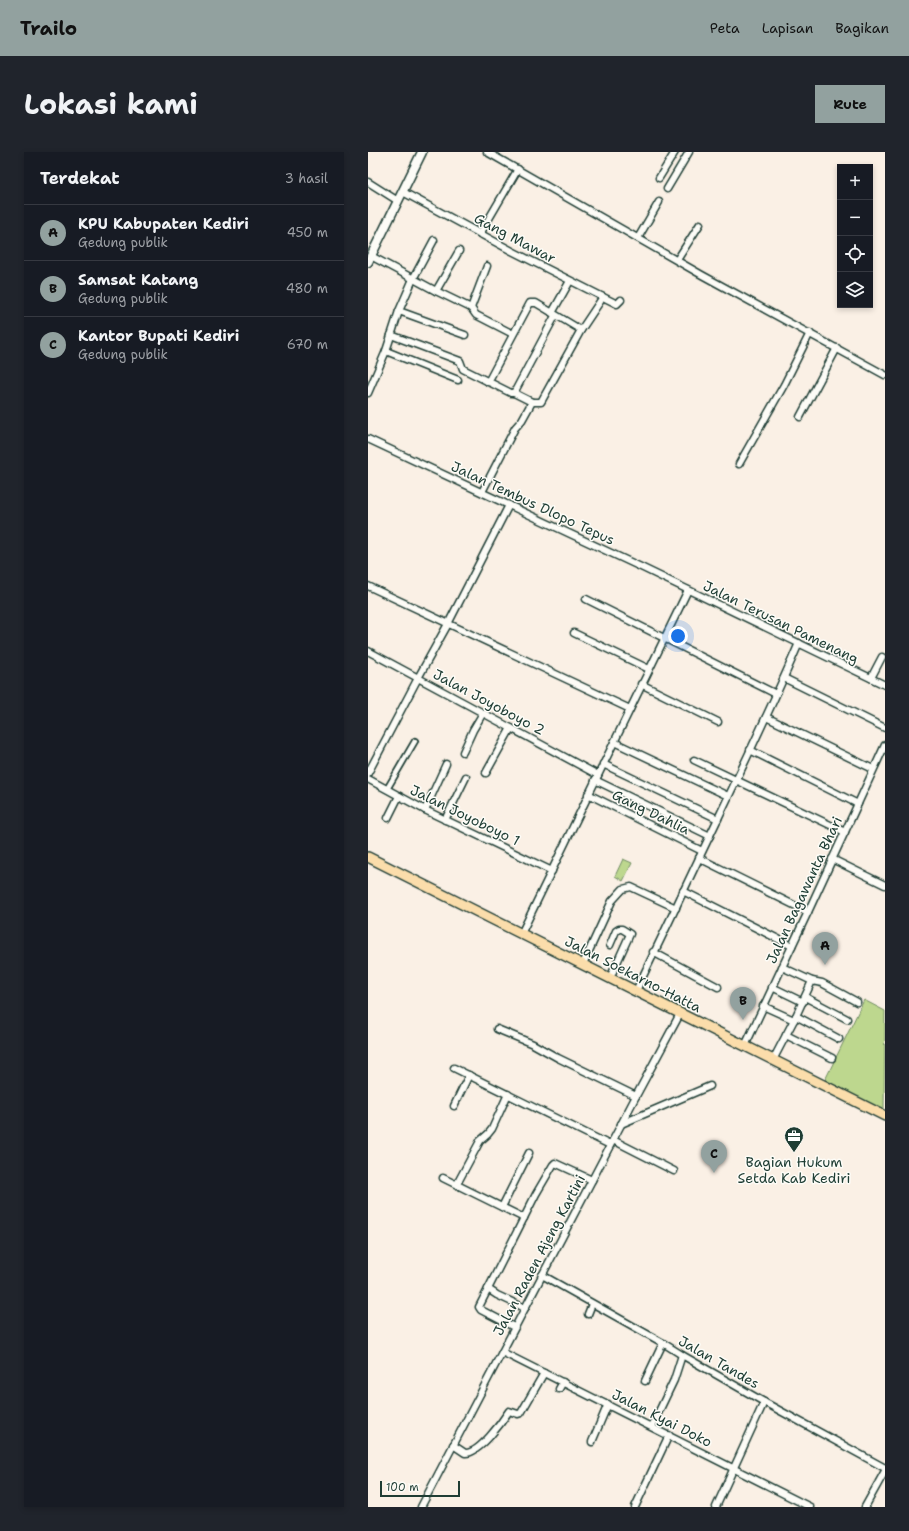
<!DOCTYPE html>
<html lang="id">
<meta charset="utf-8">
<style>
body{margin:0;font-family:"Shantell Sans",sans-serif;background:#20242c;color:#f1f3f6}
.controls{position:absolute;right:12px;top:12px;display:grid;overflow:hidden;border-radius:0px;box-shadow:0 2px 6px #0003}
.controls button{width:36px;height:36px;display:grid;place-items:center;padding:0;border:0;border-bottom:1px solid #363941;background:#171b24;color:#f1f3f6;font:20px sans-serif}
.scale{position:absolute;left:12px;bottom:10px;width:80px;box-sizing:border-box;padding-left:4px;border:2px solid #1f3d34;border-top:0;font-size:11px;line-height:14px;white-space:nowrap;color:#1f3d34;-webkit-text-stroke:3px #fdfcf7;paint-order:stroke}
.you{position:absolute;left:310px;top:484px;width:14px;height:14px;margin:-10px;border:3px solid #fff;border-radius:50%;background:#1a73e8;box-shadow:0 0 0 6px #1a73e833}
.badge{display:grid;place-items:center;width:26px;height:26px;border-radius:50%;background:#92a19f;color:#111;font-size:13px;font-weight:700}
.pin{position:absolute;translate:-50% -33px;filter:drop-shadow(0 1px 2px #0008)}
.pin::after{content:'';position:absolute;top:21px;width:14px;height:12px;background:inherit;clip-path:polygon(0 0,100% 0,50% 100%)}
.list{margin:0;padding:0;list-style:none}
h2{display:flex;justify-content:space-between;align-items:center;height:52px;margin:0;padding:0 16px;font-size:17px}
h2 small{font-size:13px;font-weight:400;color:#9ea1a6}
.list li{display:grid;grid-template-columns:26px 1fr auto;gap:12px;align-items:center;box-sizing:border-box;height:56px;padding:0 16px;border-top:1px solid #363941}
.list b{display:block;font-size:15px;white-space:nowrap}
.list p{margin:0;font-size:13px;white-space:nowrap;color:#9ea1a6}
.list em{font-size:13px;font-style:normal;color:#9ea1a6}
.icon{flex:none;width:22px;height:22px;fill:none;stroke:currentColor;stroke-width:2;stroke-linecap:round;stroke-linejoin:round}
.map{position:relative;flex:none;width:517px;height:1355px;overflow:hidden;border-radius:0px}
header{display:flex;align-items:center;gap:24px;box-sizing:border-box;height:56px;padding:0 20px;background:#92a19f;color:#111}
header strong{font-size:19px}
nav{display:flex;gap:22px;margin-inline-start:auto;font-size:14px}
.intro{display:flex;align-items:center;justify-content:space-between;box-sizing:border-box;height:96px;padding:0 24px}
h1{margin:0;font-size:28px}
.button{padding:10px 18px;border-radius:0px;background:#92a19f;color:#111;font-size:14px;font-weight:700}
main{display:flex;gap:24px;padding:0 24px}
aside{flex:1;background:#171b24;border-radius:0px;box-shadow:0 2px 6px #0003}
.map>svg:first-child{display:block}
.pitch{fill:#bdd78e;stroke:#6e8a61}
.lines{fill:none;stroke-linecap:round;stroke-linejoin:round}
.pedestrian-casing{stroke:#1f3d34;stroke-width:8}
.minor-casing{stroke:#1f3d34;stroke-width:9}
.secondary-casing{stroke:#1f3d34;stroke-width:11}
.primary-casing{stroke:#1f3d34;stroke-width:12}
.pedestrian{stroke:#fdfcf7;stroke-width:4.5}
.minor{stroke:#fdfcf7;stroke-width:6}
.secondary{stroke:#fdfcf7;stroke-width:8}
.primary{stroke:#fbddab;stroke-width:9}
.labels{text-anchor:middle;stroke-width:3;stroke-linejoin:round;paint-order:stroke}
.street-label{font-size:14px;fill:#1f3d34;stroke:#fdfcf7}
.poi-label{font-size:14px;fill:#1f3d34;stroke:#fdfcf7}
</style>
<header>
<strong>Trailo</strong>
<nav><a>Peta</a><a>Lapisan</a><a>Bagikan</a></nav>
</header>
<div class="intro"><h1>Lokasi kami</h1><a class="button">Rute</a></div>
<main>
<aside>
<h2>Terdekat<small>3 hasil</small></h2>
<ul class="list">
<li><span class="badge">A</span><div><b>KPU Kabupaten Kediri</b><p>Gedung publik</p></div><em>450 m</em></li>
<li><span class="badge">B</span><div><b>Samsat Katang</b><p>Gedung publik</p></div><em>480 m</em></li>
<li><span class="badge">C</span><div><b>Kantor Bupati Kediri</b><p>Gedung publik</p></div><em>670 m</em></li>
</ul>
</aside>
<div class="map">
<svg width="517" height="1355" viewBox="0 0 517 1355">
<rect width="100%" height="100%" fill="#faf0e5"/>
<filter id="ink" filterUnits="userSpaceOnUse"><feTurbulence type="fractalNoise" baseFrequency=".025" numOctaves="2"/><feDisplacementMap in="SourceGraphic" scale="8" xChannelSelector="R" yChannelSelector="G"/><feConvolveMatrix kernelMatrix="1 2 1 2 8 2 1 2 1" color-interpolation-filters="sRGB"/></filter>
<g filter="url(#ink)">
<g class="pitch">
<path d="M255,707l9,4 -9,18 -8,-5z"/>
<path d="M496,848l21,11 -1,98h-5l-54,-29z"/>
</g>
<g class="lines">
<defs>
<path id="pedestrian" d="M19,637l28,-48"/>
<g id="minor">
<path d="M119,0l215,123 183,100"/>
<path d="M291,26l16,-26"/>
<path d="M0,30l30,19"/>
<path d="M299,37l22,-37"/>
<path d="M35,40l109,59 91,46 14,7 4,-4"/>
<path d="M112,82l38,-65"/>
<path d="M270,86l21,-36"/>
<path d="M3,104l65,35 35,17 5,7 37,19"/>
<path d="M309,108l23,-36"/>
<path d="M68,139l23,-40"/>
<path d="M103,156l16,-42"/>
<path d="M31,159l66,24"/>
<path d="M184,161l18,-32"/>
<path d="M23,183l69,26 3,8 48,24h3l41,-77"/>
<path d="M18,199l72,29"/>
<path d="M120,230l42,-79h6l45,27"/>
<path d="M0,241l18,-42 13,-40 14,-32 21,-39"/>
<path d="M146,241l18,9"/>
<path d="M432,265l37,-69"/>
<path d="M0,287l275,129 242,117"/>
<path d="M371,312l45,-79 26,-52"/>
<path d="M114,340l33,-64 7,-8 10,-18h9l40,-72 22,-33"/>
<path d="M0,434l262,123"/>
<path d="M218,447l190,95"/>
<path d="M206,481l75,36"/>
<path d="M0,499l230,124"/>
<path d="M416,526l101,50"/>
<path d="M503,526l11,-21"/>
<path d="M273,532l77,38"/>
<path d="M398,565l107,52"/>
<path d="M246,590l114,54"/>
<path d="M382,598l108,54"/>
<path d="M95,600l10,-22 10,-17"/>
<path d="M326,608l151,72"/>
<path d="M235,612l115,55"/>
<path d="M0,621l50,-95 30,-54 61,-119"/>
<path d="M118,621l25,-45"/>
<path d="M0,627l57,31 127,61"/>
<path d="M227,628l115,56"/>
<path d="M220,642l114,57"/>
<path d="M57,658l21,-46"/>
<path d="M20,666l11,-22"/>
<path d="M77,668l21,-43"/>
<path d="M331,706l109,54"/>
<path d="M464,707l53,26"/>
<path d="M315,739l109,55"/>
<path d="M153,782l167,-344"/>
<path d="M285,800l65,35"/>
<path d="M215,812l29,-63 11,-12 8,-2 45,21"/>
<path d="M414,815l30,14 10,2 35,19"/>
<path d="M242,826l20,-44 -8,-5h-3l-3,2 -6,14"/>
<path d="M404,835l31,15"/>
<path d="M268,839c13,-28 27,-56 40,-84 41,-88 85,-175 123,-264"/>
<path d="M437,845l42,22"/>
<path d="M395,854l31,14"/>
<path d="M428,864l43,23"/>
<path d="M129,877l36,15 25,14 78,38"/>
<path d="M418,883l46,23"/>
<path d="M377,894l63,-134 77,-167"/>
<path d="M405,908l23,-44 16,-35"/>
<path d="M86,916l156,77"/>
<path d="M86,954l15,-31"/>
<path d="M253,972l89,-38"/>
<path d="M245,988l61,31"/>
<path d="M75,1026l81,40"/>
<path d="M89,1032l23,-43 8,-7 4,-5 16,-35"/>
<path d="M134,1055l27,-54"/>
<path d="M174,1123l121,68 19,12 82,47 121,66"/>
<path d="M120,1137l9,6 28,13"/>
<path d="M220,1162l4,-10"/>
<path d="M146,1175l-33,-17 -2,-3 57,-113 17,-29 2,-2 37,17"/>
<path d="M134,1200l308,155"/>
<path d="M277,1229l18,-38"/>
<path d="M191,1237l4,-7"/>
<path d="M284,1274l22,-46 8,-25"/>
<path d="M224,1290l16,-38"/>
<path d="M85,1293l12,8c14,1 37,-31 44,-42l9,3 3,-1 23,-40"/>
<path d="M53,1355l215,-411 44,-82"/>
<path d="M267,1355l34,-72"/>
<path d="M348,1355l48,-105"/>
<path d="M497,1355l20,-36"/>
</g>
<path id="secondary" d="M0,110l54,-110"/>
<path id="primary" d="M0,705l517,259"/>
</defs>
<use href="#pedestrian" class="pedestrian-casing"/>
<use href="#minor" class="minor-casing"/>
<use href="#secondary" class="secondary-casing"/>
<use href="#primary" class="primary-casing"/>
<use href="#pedestrian" class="pedestrian"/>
<use href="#minor" class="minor"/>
<use href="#secondary" class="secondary"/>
<use href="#primary" class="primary"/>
</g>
</g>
<defs>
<symbol id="office-pin" viewBox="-11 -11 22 30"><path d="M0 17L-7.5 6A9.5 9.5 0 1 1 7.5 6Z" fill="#1f3d34" stroke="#fdfcf7"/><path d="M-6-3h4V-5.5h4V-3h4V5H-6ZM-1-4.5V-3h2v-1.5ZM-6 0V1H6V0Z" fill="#fff"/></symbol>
</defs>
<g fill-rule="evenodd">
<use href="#office-pin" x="415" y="973" width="22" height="30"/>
</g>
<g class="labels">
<g class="street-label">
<text transform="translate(147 86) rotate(28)" y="5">Gang Mawar</text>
<text transform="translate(165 351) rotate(25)" y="5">Jalan Tembus Dlopo Tepus</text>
<text transform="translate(413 470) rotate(26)" y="5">Jalan Terusan Pamenang</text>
<text transform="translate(121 550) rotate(28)" y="5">Jalan Joyoboyo 2</text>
<text transform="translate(283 660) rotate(26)" y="5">Gang Dahlia</text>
<text transform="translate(97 663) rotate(26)" y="5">Jalan Joyoboyo 1</text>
<text transform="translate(436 738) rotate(-65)" y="5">Jalan Bagawanta Bhari</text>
<text transform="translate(265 822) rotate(27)" y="5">Jalan Soekarno-Hatta</text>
<text transform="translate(171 1103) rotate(-62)" y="5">Jalan Raden Ajeng Kartini</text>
<text transform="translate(351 1210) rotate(30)" y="5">Jalan Tandes</text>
<text transform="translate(294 1266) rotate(27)" y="5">Jalan Kyai Doko</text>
</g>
<g class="poi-label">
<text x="426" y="1015">Bagian Hukum<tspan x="426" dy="16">Setda Kab Kediri</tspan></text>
</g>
</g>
</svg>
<div class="controls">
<button>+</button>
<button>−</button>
<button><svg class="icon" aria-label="locate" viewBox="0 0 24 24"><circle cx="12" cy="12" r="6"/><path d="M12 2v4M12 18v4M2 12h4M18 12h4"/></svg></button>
<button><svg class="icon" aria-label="layers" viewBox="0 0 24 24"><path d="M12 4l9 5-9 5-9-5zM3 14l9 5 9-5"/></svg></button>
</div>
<div class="scale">100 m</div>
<div class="you"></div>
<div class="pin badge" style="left:457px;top:813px">A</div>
<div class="pin badge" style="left:375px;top:868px">B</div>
<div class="pin badge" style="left:346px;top:1021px">C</div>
</div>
</main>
